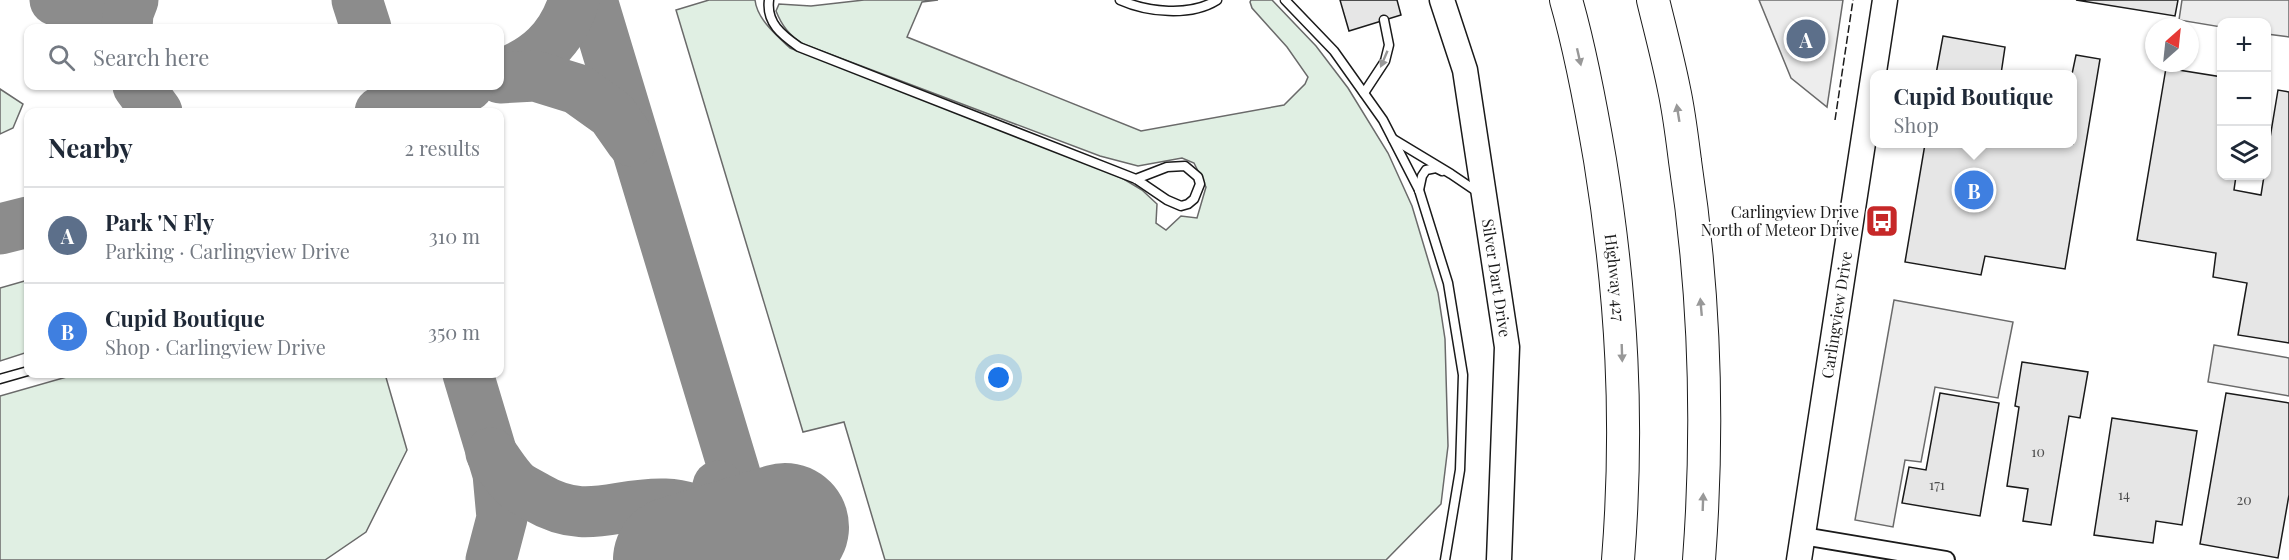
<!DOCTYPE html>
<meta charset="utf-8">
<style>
body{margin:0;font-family:"Playfair Display",serif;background:#f2f2f3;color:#1f2937}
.controls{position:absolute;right:18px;top:18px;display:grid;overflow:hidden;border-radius:12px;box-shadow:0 2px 4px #0004}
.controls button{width:54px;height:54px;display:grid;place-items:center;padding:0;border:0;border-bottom:2px solid #e0e1e3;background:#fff;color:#1f2937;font:30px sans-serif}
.compass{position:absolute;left:2145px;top:18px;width:54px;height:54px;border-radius:50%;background:#fff;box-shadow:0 2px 4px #0004;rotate:27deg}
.you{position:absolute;left:999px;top:378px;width:21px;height:21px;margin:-15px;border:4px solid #fff;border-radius:50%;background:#1a73e8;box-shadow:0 0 0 9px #1a73e833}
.badge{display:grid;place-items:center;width:39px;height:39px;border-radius:50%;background:#b45309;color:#fff;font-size:20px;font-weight:700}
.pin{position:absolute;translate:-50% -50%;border:3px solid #fff;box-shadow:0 2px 6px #0006}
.popup{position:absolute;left:1870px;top:70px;width:207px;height:78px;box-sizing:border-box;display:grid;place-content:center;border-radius:12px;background:#fff;filter:drop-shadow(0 2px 4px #0005);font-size:20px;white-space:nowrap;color:#747a83}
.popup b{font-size:22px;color:#1f2937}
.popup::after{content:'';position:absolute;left:50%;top:100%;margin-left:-12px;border:12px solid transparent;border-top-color:#fff}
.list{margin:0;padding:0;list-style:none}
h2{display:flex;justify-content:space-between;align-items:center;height:78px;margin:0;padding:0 24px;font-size:26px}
h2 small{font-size:20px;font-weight:400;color:#747a83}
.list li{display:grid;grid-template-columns:39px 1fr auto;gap:18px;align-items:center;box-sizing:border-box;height:96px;padding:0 24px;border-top:2px solid #e0e1e3}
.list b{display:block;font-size:22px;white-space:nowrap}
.list p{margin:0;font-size:20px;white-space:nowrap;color:#747a83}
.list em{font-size:20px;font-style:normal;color:#747a83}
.icon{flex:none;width:33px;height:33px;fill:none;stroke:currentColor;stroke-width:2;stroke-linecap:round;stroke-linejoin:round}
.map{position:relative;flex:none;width:2289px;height:560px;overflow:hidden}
.search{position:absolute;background:#fff;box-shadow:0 2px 4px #0004;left:24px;top:24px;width:480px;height:66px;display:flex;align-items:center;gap:15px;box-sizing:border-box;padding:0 21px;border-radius:12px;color:#747a83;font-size:22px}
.panel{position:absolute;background:#fff;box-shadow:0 2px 4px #0004;left:24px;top:108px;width:480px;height:270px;border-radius:12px}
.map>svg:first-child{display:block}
.green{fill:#e0efe3;stroke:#6a6a6a;stroke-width:1.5}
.parking{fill:#ededed;stroke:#6a6a6a;stroke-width:1.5}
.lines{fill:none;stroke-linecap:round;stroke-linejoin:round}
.taxiway{stroke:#8c8c8c;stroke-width:51}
.runway{stroke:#8c8c8c;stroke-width:128}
.building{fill:#e6e6e6;stroke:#1a1a1a;stroke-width:1.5}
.lane-casing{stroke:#1a1a1a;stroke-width:11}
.street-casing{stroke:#1a1a1a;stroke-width:20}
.secondary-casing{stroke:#1a1a1a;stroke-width:27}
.highway-casing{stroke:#1a1a1a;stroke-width:34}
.lane{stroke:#fff;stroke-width:8}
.street{stroke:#fff;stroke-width:16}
.secondary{stroke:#fff;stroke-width:24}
.highway{stroke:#fff;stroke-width:32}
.fence{stroke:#1a1a1a;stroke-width:1.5;stroke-dasharray:8 3;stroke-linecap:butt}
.oneway{fill:#989898}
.labels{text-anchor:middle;stroke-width:4.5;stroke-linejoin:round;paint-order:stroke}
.number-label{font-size:14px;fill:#4d4d4d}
.poi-label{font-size:16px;fill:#1a1a1a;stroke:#fff;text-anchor:end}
.street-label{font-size:16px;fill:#1a1a1a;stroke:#fff}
</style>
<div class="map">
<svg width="2289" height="560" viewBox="0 0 2289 560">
<rect width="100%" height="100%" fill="#fff"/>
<g class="green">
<path d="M709,0h46c2,19 21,35 35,48l125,47 207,83 20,12 15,14 -1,19 10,7 15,-14 16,2 9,-31 -12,-24 -12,-5 -44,8 -38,-10 -297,-112c-14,-9 -21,-18 -27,-33l3,-7 32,2 53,-6h74l-16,2 -15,35 234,94 143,-26 21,-21 3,-7 -21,-30 -35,-39 -2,-6 1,-2h21l44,46 32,42 40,65 24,53 26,87 7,46 3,107 -7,58 -55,56h-501l-41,-138 -41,10 -127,-422z"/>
<path d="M0,89l23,15 -10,24 -13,6z"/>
<path d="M28,280v72l-28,9v-73z"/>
<path d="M77,374h308l22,76 -41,82 -41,28h-325v-164z"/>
</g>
<g class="parking">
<path d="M1759,0h84l-16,107 -36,-29z"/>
<path d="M2182,0h107v37l-22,-3 -1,-12h-44l-1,5 -42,-7z"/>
<path d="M1894,300l119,22 -15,76 -63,-11 -14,75 -16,-2 -12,67 -38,-7z"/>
<path d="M2214,345l75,13v38l-81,-14z"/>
</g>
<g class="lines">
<g class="taxiway">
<path d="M55,0l19,7 28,21"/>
<path d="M357,0l9,28"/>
<path d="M592,0l169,560"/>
<path d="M127,28l1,-15 5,-13"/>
<path d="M500,75c37,-14 62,-35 74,-75"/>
<path d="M500,78l35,-2 42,13 35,25 19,27"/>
<path d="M138,86l19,26"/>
<path d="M380,112l88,-26"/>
<path d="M0,229l28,-7"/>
<path d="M468,374l30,100 4,44 -11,42"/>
<path d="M491,453c8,10 16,24 25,32 6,5 14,8 20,12 51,30 79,5 129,7 37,1 70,26 90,56"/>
<path d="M666,560c23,-22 45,-41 52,-74"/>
</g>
<path class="runway" d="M677,560l108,-33"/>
</g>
<g class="building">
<path d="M1340,0h57l4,15 -52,16z"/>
<path d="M2076,0h102l-3,16z"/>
<path d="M1943,36l62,11 -4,27h-65z"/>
<path d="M2076,55l24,4 -35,210 -80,-13 -4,19 -76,-13 20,-118h148l-1,-70z"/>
<path d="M2166,68l56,9v99h14l-2,14 27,5 3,-19h2v-14l12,-72 11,2v251l-51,-8 9,-52 -34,-6 3,-24 -79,-13z"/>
<path d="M2022,362l66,10 -8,46 -11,-2 -18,109 -28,-4 5,-32 -21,-3 12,-79 -4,-1z"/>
<path d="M1940,393l59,10 -19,113 -78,-13 7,-36 17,3z"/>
<path d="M2226,393l63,10v92l-11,63 -78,-14z"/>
<path d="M2112,418l85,13 -15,94 -26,-4 -3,22 -59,-8z"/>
</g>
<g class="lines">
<defs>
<g id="lane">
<path d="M769,0c-3,23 13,35 30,47l337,132 31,21 14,6 7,-2 6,-5 6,-15 -2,-7 -13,-11 -18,1 -31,12"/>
<path d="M1120,0c27,12 70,17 97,0"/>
<path d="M1285,0l49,51 49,69 36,70 29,93 15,92 -3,95 -15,90"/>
<path d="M1364,93l21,-32 4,-16 -5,-25"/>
<path d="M1393,139l58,35 28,19"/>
<path d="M1419,190l3,-14 4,-6 10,-2 6,3"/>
<path d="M0,379l28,-8"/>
</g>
<path id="street" d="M1803,536l143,24"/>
<g id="secondary">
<path id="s1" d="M1442,0l23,70 42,277 -8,213"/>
<path id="s2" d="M1799,560l86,-560"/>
</g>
<g id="highway">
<path id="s3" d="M1566,0c15,52 25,107 34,160 22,137 29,261 18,400"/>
<path d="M1653,0c7,29 15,59 21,89 5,23 8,48 11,72 20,132 24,265 14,399"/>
</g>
</defs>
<use href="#lane" class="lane-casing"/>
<use href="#street" class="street-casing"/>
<use href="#secondary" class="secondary-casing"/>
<use href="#highway" class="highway-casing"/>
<use href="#lane" class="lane"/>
<use href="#street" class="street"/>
<use href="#secondary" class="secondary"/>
<use href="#highway" class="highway"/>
<path class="fence" d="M1835,120l18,-120"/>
</g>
<defs><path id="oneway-solid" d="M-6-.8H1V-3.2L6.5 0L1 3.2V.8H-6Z" transform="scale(1.5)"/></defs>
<g class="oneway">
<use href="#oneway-solid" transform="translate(1579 57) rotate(77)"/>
<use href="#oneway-solid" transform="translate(1384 59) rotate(113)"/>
<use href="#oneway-solid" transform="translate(1678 113) rotate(-99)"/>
<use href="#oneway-solid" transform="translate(1701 307) rotate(-95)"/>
<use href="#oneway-solid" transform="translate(1622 353) rotate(88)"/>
<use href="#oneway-solid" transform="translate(1703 502) rotate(-88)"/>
</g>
<defs>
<symbol id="bus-square" viewBox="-11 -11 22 22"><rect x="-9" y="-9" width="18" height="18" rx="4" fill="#c62828" stroke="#fff"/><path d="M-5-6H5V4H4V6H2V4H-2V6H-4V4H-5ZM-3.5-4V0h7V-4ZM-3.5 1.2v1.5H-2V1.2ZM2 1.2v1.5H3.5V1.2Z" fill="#fff"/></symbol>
</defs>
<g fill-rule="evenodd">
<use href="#bus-square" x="1863" y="202" width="38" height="38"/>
</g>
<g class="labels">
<g class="number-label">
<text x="2038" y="457">10</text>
<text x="1937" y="490">171</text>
<text x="2124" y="500">14</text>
<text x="2244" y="505">20</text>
</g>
<g class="poi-label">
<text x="1859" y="218">Carlingview Drive<tspan x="1859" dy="18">North of Meteor Drive</tspan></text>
</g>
<g class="street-label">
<text dy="6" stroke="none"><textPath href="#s1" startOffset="284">Silver Dart Drive</textPath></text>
<text dy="6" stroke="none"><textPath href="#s3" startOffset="282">Highway 427</textPath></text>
<text dy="6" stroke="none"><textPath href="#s2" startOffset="248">Carlingview Drive</textPath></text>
</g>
</g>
</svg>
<div class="controls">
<button>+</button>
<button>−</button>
<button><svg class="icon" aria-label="layers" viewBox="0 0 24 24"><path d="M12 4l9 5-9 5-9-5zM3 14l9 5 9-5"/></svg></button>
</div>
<svg class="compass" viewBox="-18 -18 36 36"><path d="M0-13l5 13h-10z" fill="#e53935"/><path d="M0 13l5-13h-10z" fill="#747a83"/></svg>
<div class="you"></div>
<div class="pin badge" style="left:1806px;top:39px;background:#5c6f8a">A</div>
<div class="pin badge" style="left:1974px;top:190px;background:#3f7fe0">B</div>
<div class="popup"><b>Cupid Boutique</b>Shop</div>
<div class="search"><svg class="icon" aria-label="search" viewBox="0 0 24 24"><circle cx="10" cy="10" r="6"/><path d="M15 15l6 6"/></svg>Search here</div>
<section class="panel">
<h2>Nearby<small>2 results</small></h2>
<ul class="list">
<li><span class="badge" style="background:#5c6f8a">A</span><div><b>Park 'N Fly</b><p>Parking · Carlingview Drive</p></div><em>310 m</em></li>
<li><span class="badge" style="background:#3f7fe0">B</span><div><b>Cupid Boutique</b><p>Shop · Carlingview Drive</p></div><em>350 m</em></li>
</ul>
</section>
</div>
